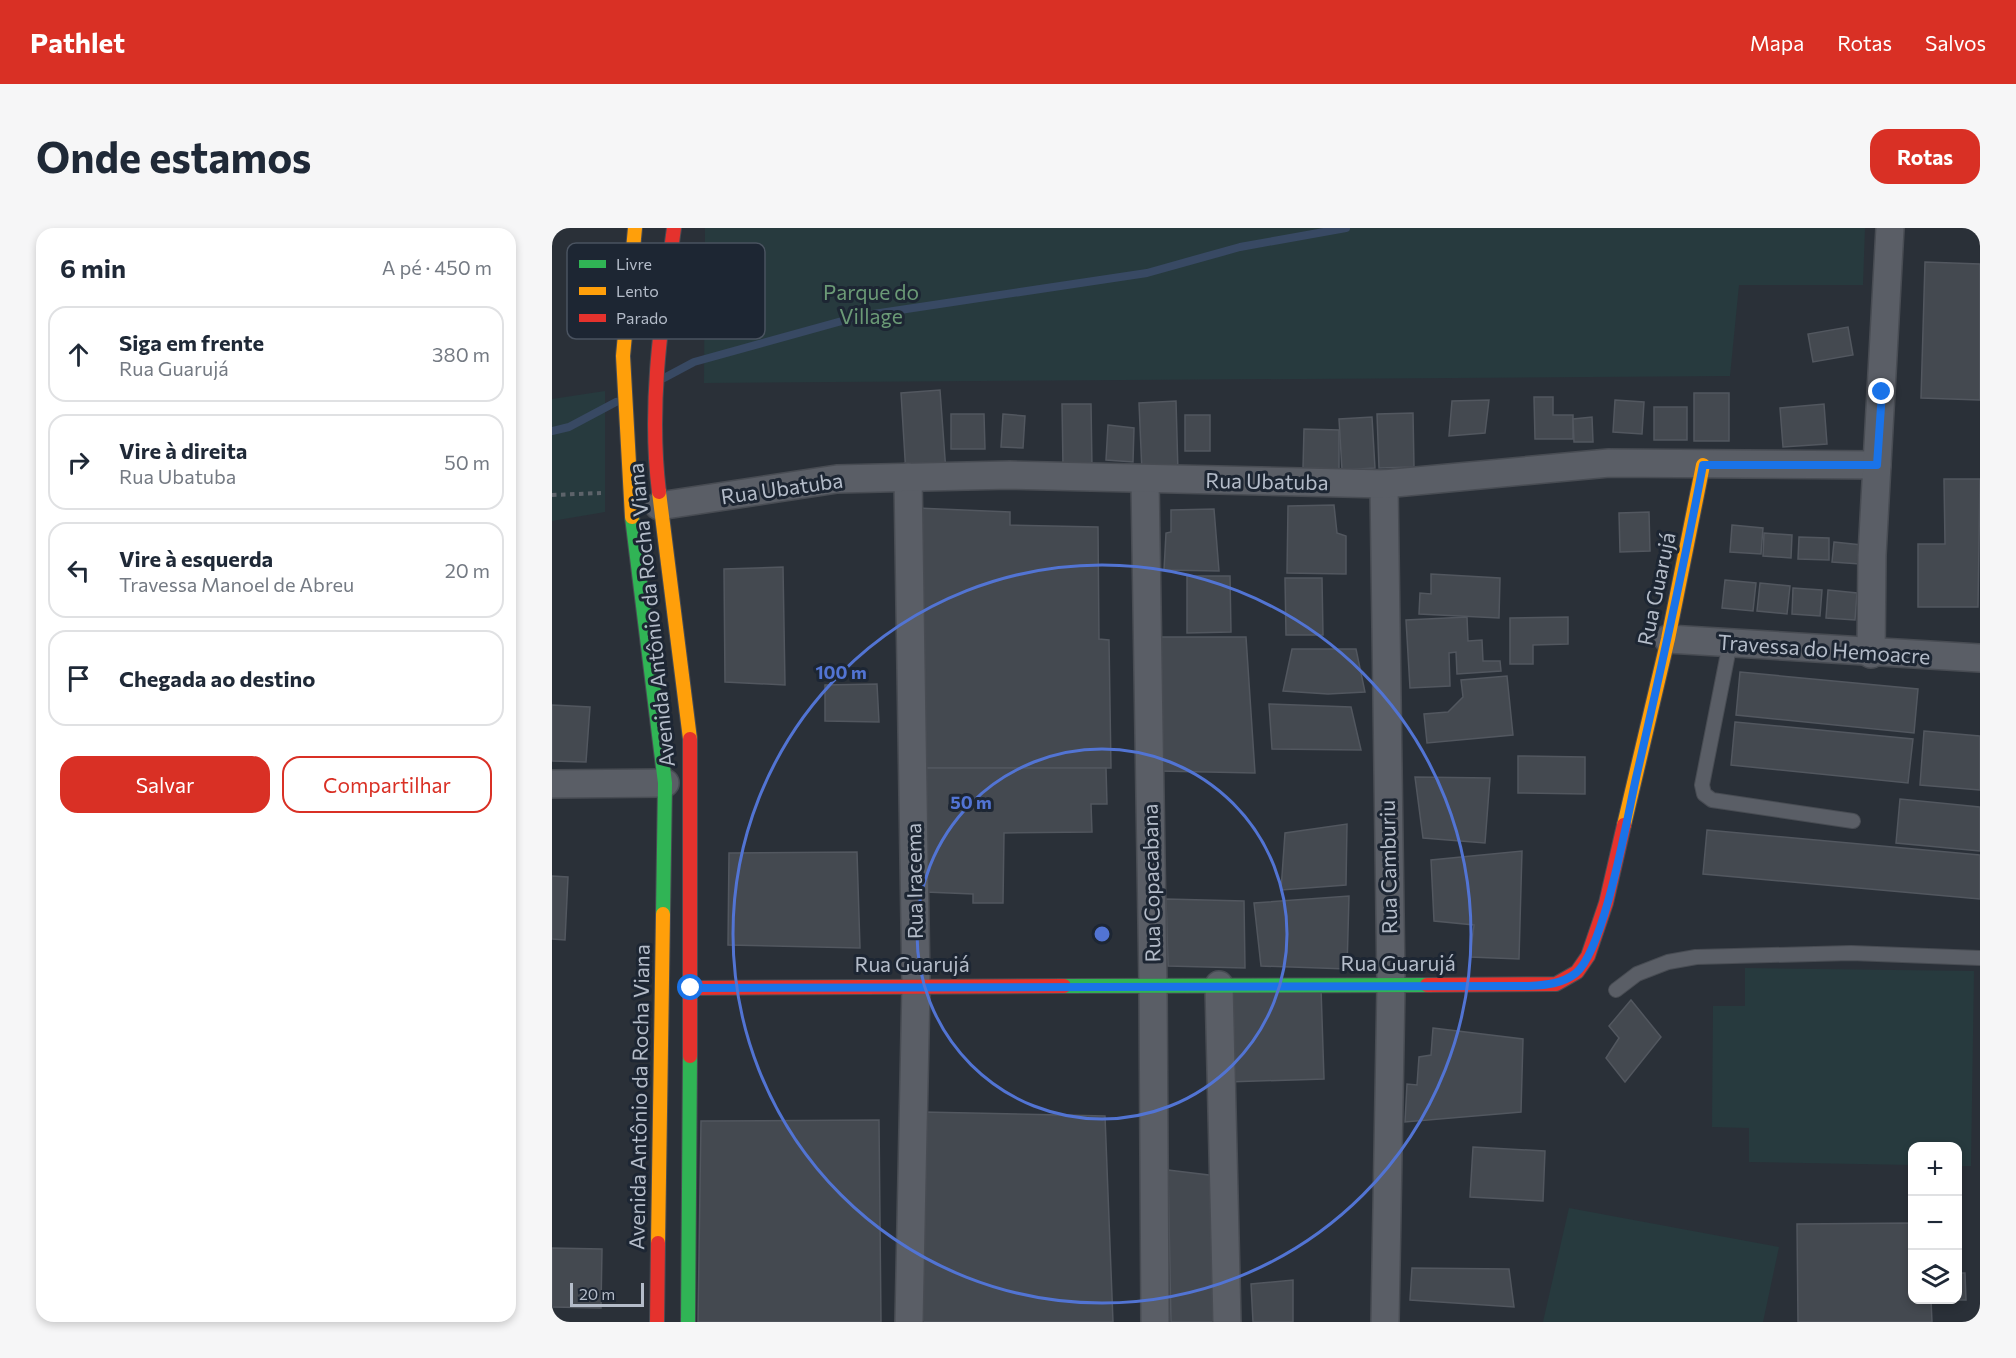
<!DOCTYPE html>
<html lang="pt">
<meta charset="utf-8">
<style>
body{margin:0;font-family:Commissioner,sans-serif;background:#f6f6f7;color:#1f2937}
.controls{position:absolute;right:18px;bottom:18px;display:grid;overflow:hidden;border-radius:12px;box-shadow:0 3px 9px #0003}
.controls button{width:54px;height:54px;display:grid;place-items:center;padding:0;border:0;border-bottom:2px solid #e0e1e3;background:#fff;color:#1f2937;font:30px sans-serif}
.scale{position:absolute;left:18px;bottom:15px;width:74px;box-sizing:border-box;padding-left:6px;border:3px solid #b4bcc9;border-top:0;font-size:16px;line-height:21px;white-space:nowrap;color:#b4bcc9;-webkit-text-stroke:4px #1d2633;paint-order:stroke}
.stop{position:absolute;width:18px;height:18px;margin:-14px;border:4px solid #1a73e8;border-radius:50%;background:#fff}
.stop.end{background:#1a73e8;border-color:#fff;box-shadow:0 2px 6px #0008}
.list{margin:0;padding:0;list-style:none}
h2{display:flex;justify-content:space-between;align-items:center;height:78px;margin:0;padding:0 24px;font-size:26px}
h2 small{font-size:20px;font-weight:400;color:#747a83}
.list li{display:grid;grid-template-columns:39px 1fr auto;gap:18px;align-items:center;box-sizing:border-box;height:96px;margin:0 12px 12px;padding:0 12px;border:2px solid #e0e1e3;border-radius:18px}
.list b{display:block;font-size:22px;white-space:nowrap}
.list p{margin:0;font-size:20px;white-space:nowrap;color:#747a83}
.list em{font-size:20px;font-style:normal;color:#747a83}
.actions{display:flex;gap:12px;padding:18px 24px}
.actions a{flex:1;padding:14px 0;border:2px solid #d93025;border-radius:18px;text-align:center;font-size:21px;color:#d93025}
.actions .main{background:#d93025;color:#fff}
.icon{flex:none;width:33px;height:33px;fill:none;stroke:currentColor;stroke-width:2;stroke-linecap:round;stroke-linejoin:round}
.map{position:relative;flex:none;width:1428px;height:1094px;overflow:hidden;border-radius:18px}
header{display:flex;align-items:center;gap:36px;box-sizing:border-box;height:84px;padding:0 30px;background:#d93025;color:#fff}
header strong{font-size:28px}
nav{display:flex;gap:33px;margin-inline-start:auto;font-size:21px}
.intro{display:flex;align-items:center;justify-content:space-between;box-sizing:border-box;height:144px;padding:0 36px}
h1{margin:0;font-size:42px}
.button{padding:15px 27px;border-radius:18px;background:#d93025;color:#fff;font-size:21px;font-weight:700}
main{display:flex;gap:36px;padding:0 36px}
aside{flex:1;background:#fff;border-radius:18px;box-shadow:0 3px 9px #0003}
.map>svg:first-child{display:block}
.green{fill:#273a3e}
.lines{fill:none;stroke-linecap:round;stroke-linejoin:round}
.stream{stroke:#384963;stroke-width:8}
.building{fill:#444950;stroke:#52575f;stroke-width:1.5}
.lane-casing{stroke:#484c53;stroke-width:16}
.street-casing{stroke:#484c53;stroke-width:30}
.fast-casing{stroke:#484c53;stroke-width:16}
.slow-casing{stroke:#484c53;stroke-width:16}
.jam-casing{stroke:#484c53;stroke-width:16}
.path{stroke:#5d636a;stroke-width:4;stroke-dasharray:4.5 4.5;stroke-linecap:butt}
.lane{stroke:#5a5e66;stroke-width:14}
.street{stroke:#5a5e66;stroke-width:27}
.fast{stroke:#30b455;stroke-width:14}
.slow{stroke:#ff9f0a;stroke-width:14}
.jam{stroke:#e5322d;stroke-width:14}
.route{stroke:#1a73e8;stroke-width:8}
.ring{fill:none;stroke:#5274d3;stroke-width:3}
.labels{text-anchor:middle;stroke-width:6;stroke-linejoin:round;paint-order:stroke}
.park-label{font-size:21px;fill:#6b9a76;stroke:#1d2633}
.street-label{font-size:21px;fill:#b4bcc9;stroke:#1d2633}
.key{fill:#1d2633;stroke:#4a5360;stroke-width:1.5}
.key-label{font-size:16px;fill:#b4bcc9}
.centre{fill:#5274d3;stroke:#1d2633;stroke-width:3}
.ring-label{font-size:18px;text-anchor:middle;font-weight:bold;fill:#5274d3;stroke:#1d2633;stroke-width:6;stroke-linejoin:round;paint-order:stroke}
</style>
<header>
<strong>Pathlet</strong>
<nav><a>Mapa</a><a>Rotas</a><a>Salvos</a></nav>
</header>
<div class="intro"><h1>Onde estamos</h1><a class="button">Rotas</a></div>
<main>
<aside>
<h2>6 min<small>A pé · 450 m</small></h2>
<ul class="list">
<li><svg class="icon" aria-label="ahead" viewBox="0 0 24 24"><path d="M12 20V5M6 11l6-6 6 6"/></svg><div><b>Siga em frente</b><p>Rua Guarujá</p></div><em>380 m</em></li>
<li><svg class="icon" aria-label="right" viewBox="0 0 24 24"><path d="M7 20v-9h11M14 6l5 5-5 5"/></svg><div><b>Vire à direita</b><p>Rua Ubatuba</p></div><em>50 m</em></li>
<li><svg class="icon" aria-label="left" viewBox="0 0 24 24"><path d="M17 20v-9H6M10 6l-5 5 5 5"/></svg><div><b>Vire à esquerda</b><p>Travessa Manoel de Abreu</p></div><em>20 m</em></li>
<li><svg class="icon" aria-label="arrive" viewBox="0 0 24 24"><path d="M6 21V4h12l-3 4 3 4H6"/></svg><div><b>Chegada ao destino</b></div></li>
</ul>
<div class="actions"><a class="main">Salvar</a><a>Compartilhar</a></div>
</aside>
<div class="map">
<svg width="1428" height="1094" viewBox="0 0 1428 1094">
<rect width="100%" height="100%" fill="#2a3038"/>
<g class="green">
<path d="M153,0h1160l-2,57h-124l-9,91 -1026,7z"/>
<path d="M53,163v121l-53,9v-122z"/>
<path d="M1193,740l229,3 -3,195h-13v-20h-46v19l-163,-3v-34l-37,-1 1,-121h32z"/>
<path d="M1017,980l210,39 -16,75h-220z"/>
</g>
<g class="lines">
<g class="stream">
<path d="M112,150l30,-16 166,-46 287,-43 93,-26 106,-19"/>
<path d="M0,203l17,-4 47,-25"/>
</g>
</g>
<g class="building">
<path d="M1373,34l55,2v136l-59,-2z"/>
<path d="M1296,99l5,28 -40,7 -5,-28z"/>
<path d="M388,162l6,82 -40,3 -5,-82z"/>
<rect x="1142" y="165" width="35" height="48"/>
<path d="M982,169h19v18h20v24h-38z"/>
<path d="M937,172l-4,33 -36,3 3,-35z"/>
<path d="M1063,172l29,2 -2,32 -29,-2z"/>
<path d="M624,173l2,71 -36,1 -3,-70z"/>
<path d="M510,176h29l1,64h-29z"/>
<path d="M1272,176l3,40 -44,3 -3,-39z"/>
<rect x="1102" y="179" width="33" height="33"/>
<path d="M861,185l1,54 -35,1 -2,-54z"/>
<path d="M399,186h33l1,35h-34z"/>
<path d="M451,186l22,2 -2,32 -22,-1z"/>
<rect x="633" y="187" width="25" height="36"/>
<path d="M820,189l3,51 -33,2 -3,-51z"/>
<path d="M1040,189l1,25h-19l-1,-23z"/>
<path d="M556,197l26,3 -1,34 -27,-2z"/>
<path d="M752,201l35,1v39l-36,-1z"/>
<path d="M1392,251h36l-2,128h-60v-63h27z"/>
<path d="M782,277l3,28 9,3v38l-59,-1 1,-67z"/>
<path d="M365,280l93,4v13l88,2 1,112 10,1 2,128h-192z"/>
<path d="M662,281l5,62 -55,-1 2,-37 5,-1v-22z"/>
<path d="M1097,284l1,39 -30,1 -1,-39z"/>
<path d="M1180,297l31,3 -2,26 -31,-2z"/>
<path d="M1212,305l28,2 -1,23 -28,-2z"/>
<path d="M1247,309l30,1v22l-31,-1z"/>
<path d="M1282,314l28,3 -2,19 -28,-2z"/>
<path d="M231,339l2,118 -60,-3 -1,-113z"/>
<path d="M879,346l69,4 -1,40 -80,-4 1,-21 11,1z"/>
<path d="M635,348h43l1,56 -44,1z"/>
<path d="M733,350h37l1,57h-37z"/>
<path d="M1173,352l31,3 -3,28 -31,-3z"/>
<path d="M1208,355l30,3 -3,28 -30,-3z"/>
<path d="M1241,360l29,2 -2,26 -28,-2z"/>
<path d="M1276,362l29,3 -2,27 -29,-2z"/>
<path d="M915,389l1,24 14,-1 1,21h17l1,10 -44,3 -1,-22 -7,1 1,33 -40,2 -4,-68z"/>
<path d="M1016,389v27l-35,1v19h-23v-46z"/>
<path d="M604,409h90l9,136 -96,-2z"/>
<path d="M740,421h64l9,43 -37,2 -45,-3z"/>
<path d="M1188,444l178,17 -4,44 -178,-18z"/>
<path d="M955,448l6,59 -86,8 -3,-29 24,-2 15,-15 -2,-17z"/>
<path d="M325,456l2,38 -54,-1v-36z"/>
<path d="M717,476l82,3 10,43 -89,-1z"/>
<path d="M0,477l38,2 -4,55 -34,-1z"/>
<path d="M1183,494l178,17 -5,44 -177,-18z"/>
<path d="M1372,503l56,5v54l-60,-5z"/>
<path d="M966,528l67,1v37l-67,-1z"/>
<path d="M367,540h187l1,36h-16l1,28 -88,1 -1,70h-30v-9l-47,-2z"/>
<path d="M863,549l75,1 -5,65 -62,-5z"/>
<path d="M1348,571l80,8v44l-84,-8z"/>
<path d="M795,596l-1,61 -65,5 4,-57z"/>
<path d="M1155,602l273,25v44l-277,-25z"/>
<path d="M970,623l-3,108 -49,-2 4,-32 -40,-4 -3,-61z"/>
<path d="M305,624l3,96 -132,-3 1,-92z"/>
<path d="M0,648l16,1 -3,63 -13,-1z"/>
<path d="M797,668l-2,73 -86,-3 -7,-63z"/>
<path d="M614,671l78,2 1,67 -77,-2z"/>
<path d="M769,760l3,91 -97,3 -3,-92z"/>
<path d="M1079,772l30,37 -36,45 -19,-24 13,-20 -10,-12z"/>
<path d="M881,800l90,11 -2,73 -116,10 2,-38 10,1 2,-28 12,-2z"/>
<path d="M371,884l182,4 8,206h-193z"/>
<path d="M327,892l2,202h-183l3,-201z"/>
<path d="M921,919l72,4 -2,50 -73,-4z"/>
<path d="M616,942l49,6 5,146h-51z"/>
<path d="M1360,995v77h46v-27h7l1,27h-35l1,22h-134l-1,-98z"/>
<path d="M0,1020l50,1 -1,59 -49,-1z"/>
<path d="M860,1040l97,1 5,38 -104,-7z"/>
<path d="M741,1052v42h-40l-2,-38z"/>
</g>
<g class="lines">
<defs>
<g id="lane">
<path d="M1178,415l-28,142 2,9 8,6 141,21"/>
<path d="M1064,762l21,-16 31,-12 28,-5 155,-4 129,5"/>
</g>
<g id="street">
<path d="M356,249l8,509 -7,336"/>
<path d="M593,252l8,506 2,336"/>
<path d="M832,256l7,501 -6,337"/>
<path d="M107,278l178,-27 173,-4 374,9 225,-21 268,2"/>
<path d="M1116,411l312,19"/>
<path d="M1319,426l1,-99 18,-327"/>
<path d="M0,556l113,-1"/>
<path d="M667,757l8,337"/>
</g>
<g id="fast">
<path d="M80,289l33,266 -2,131"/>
<path d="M512,758l363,-1"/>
<path d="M136,1094l2,-266"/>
</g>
<g id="slow">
<path d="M107,264l31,247"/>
<path d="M80,289l-9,-161 12,-128"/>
<path d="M1072,597l44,-186 35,-174"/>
<path d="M106,1015l5,-329"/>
</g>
<g id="jam">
<path d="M107,264c-11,-88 3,-176 15,-264"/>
<path d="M138,511v317"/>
<path d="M875,757l129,-1 21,-12 11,-16 18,-53 18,-78"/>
<path d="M139,760l373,-2"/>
<path d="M105,1094l1,-79"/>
</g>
</defs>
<use href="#lane" class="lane-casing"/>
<use href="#street" class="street-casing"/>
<use href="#fast" class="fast-casing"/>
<use href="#slow" class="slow-casing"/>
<use href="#jam" class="jam-casing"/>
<path class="path" d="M0,267l49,-2"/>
<use href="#lane" class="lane"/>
<use href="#street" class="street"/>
<use href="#fast" class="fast"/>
<use href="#slow" class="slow"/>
<use href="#jam" class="jam"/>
</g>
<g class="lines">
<path class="route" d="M139,760l838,-2c17,-1 33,-2 47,-13 29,-25 51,-155 60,-195 24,-104 47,-208 67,-313h174l5,-73"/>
</g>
<g class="ring">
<circle cx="550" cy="706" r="185"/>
<circle cx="550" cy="706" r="369"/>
</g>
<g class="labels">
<g class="park-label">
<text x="319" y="72">Parque do<tspan x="319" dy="24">Village</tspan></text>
</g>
<g class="street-label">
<text transform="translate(715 254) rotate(1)" y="7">Rua Ubatuba</text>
<text transform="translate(230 261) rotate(-8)" y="7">Rua Ubatuba</text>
<text transform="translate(1105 361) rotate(-78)" y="7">Rua Guarujá</text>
<text transform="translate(100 387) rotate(-96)" y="7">Avenida Antônio da Rocha Viana</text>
<text transform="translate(1272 422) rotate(4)" y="7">Travessa do Hemoacre</text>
<text transform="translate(837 639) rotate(-91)" y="7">Rua Camburiu</text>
<text transform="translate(363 653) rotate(-91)" y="7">Rua Iracema</text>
<text transform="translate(600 655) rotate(-91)" y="7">Rua Copacabana</text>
<text x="846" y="743">Rua Guarujá</text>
<text x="360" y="744">Rua Guarujá</text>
<text transform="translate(88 869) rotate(-89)" y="7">Avenida Antônio da Rocha Viana</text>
</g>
</g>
<rect x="15" y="15" width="198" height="96" rx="9" class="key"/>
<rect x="27" y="32" width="27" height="8" fill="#30b455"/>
<rect x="27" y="59" width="27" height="8" fill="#ff9f0a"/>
<rect x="27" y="86" width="27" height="8" fill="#e5322d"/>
<g class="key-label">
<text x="64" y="42">Livre</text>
<text x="64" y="69">Lento</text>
<text x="64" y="96">Parado</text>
</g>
<circle cx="550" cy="706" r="9" class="centre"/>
<g class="ring-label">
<text x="289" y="451">100 m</text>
<text x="419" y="581">50 m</text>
</g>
</svg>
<div class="controls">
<button>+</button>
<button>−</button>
<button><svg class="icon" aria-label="layers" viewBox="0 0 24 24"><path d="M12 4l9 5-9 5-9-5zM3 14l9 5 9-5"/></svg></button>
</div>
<div class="scale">20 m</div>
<div class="stop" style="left:139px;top:760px"></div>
<div class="stop end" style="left:1330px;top:164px"></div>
</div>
</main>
